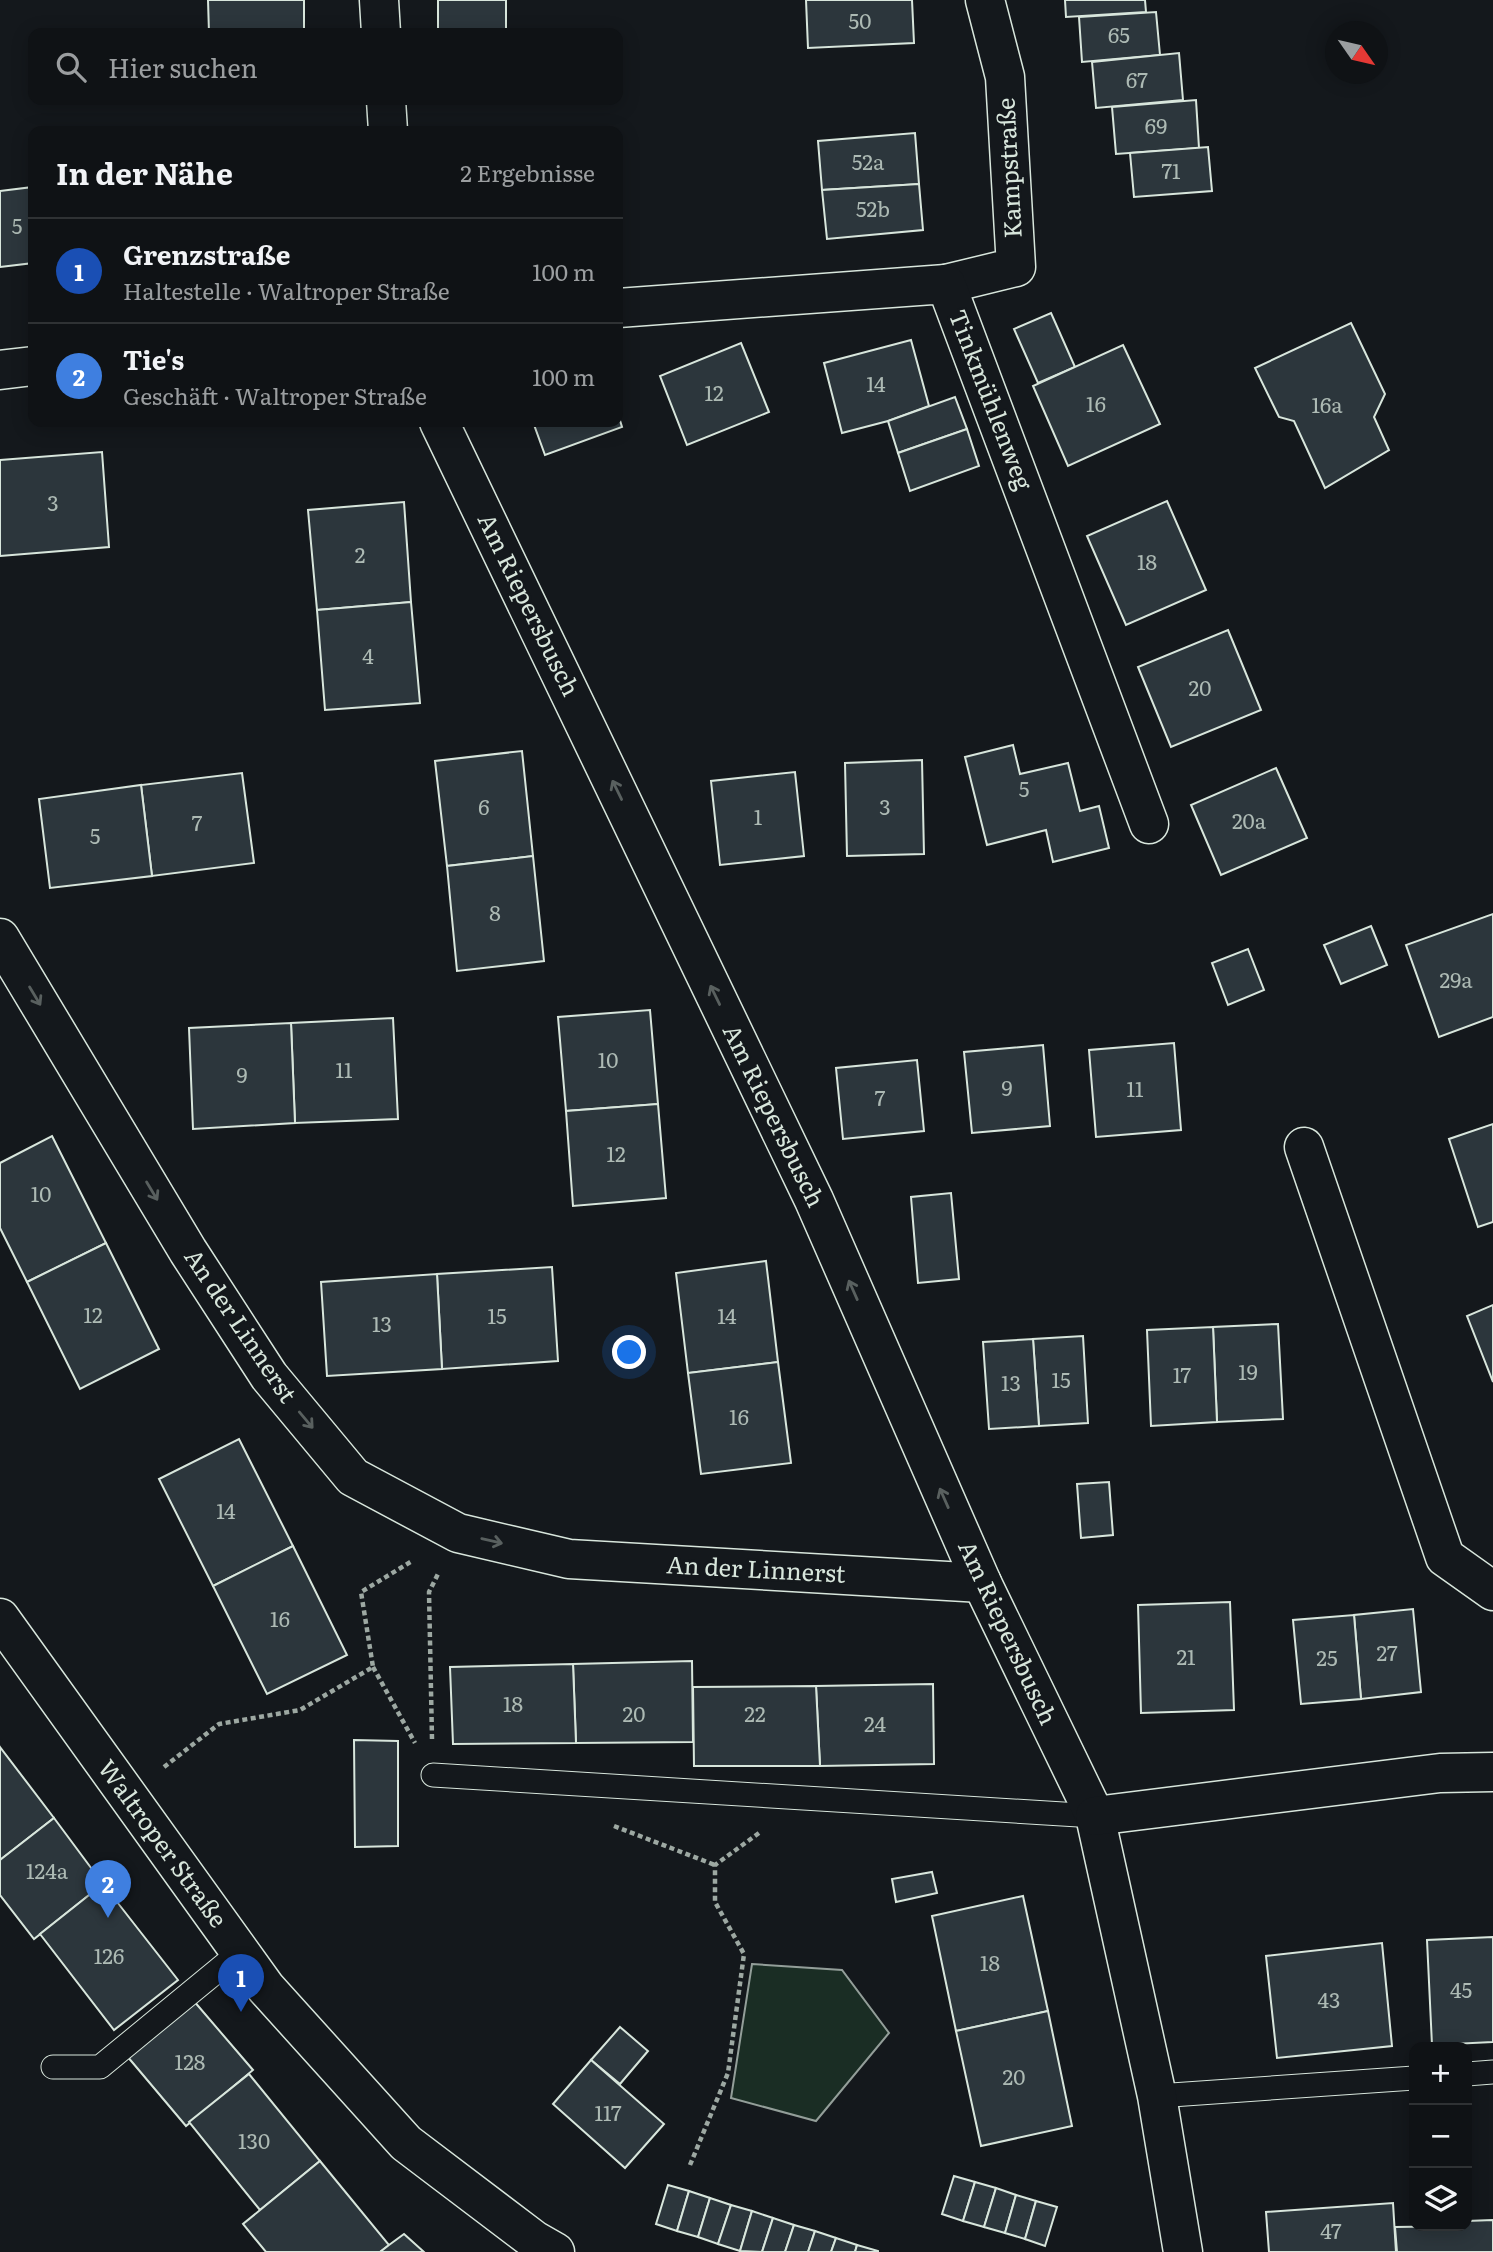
<!DOCTYPE html>
<html lang="de">
<meta charset="utf-8">
<style>
body{margin:0;font-family:Literata,serif;background:#181b1e;color:#f1f3f6}
.controls{position:absolute;right:21px;bottom:21px;display:grid;overflow:hidden;border-radius:14px;box-shadow:0 4px 18px #0003}
.controls button{width:63px;height:63px;display:grid;place-items:center;padding:0;border:0;border-bottom:2px solid #2f3234;background:#0f1215;color:#f1f3f6;font:35px sans-serif}
.compass{position:absolute;left:1325px;top:21px;width:63px;height:63px;border-radius:50%;background:#0f1215;box-shadow:0 4px 18px #0003;rotate:124deg}
.you{position:absolute;left:630px;top:1353px;width:24px;height:24px;margin:-18px;border:5px solid #fff;border-radius:50%;background:#1a73e8;box-shadow:0 0 0 10px #1a73e833}
.badge{display:grid;place-items:center;width:46px;height:46px;border-radius:50%;background:#8c9099;color:#fff;font-size:23px;font-weight:700}
.pin{position:absolute;translate:-50% -58px;filter:drop-shadow(0 2px 4px #0008)}
.pin::after{content:'';position:absolute;top:37px;width:24px;height:21px;background:inherit;clip-path:polygon(0 0,100% 0,50% 100%)}
.list{margin:0;padding:0;list-style:none}
h2{display:flex;justify-content:space-between;align-items:center;height:91px;margin:0;padding:0 28px;font-size:30px}
h2 small{font-size:23px;font-weight:400;color:#9b9ea0}
.list li{display:grid;grid-template-columns:46px 1fr auto;gap:21px;align-items:center;box-sizing:border-box;height:105px;padding:0 28px;border-top:2px solid #2f3234}
.list b{display:block;font-size:26px;white-space:nowrap}
.list p{margin:0;font-size:23px;white-space:nowrap;color:#9b9ea0}
.list em{font-size:23px;font-style:normal;color:#9b9ea0}
.icon{flex:none;width:38px;height:38px;fill:none;stroke:currentColor;stroke-width:2;stroke-linecap:round;stroke-linejoin:round}
.map{position:relative;flex:none;width:1493px;height:2252px;overflow:hidden}
.search{position:absolute;background:#0f1215;box-shadow:0 4px 18px #0003;left:28px;top:28px;width:595px;height:77px;display:flex;align-items:center;gap:18px;box-sizing:border-box;padding:0 24px;border-radius:14px;color:#9b9ea0;font-size:26px}
.panel{position:absolute;background:#0f1215;box-shadow:0 4px 18px #0003;left:28px;top:126px;width:595px;height:301px;border-radius:14px}
.map>svg:first-child{display:block}
.green{fill:#1a2d24;stroke:#939e99;stroke-width:2}
.building{fill:#2c363c;stroke:#d8e6dc;stroke-width:2}
.lines{fill:none;stroke-linecap:round;stroke-linejoin:round}
.lane-casing{stroke:#d8e6dc;stroke-width:25}
.street-casing{stroke:#d8e6dc;stroke-width:41}
.secondary-casing{stroke:#d8e6dc;stroke-width:41}
.path{stroke:#9da8a2;stroke-width:4.5;stroke-dasharray:5 3.5;stroke-linecap:butt}
.lane{stroke:#14181c;stroke-width:23}
.street{stroke:#14181c;stroke-width:38}
.secondary{stroke:#14181c;stroke-width:38}
.oneway{stroke:#59605f}
.labels{text-anchor:middle;stroke-width:5;stroke-linejoin:round;paint-order:stroke}
.number-label{font-size:21px;fill:#adbab4}
.street-label{font-size:24px;fill:#d8e6dc;stroke:#14181c}
</style>
<div class="map">
<svg width="1493" height="2252" viewBox="0 0 1493 2252">
<rect width="100%" height="100%" fill="#14181c"/>
<path class="green" d="M752,1964l90,6 47,63 -73,88 -85,-23z"/>
<g class="building">
<path d="M208,0h96v33h-95z"/>
<rect x="438" y="0" width="68" height="33"/>
<path d="M806,0h106l2,43 -106,5z"/>
<path d="M1065,0h80l1,12 -80,5z"/>
<path d="M1156,12l4,43 -78,7 -3,-45z"/>
<path d="M1179,53l4,47 -87,8 -4,-46z"/>
<path d="M1196,100l3,48 -83,6 -4,-47z"/>
<path d="M915,133l4,51 -97,6 -4,-49z"/>
<path d="M1208,147l4,44 -78,6 -4,-44z"/>
<path d="M919,184l4,46 -96,9 -5,-49z"/>
<path d="M33,187v76l-33,4v-76z"/>
<path d="M1051,313l24,54 -37,16 -24,-54z"/>
<path d="M1351,323l34,71 -11,23 15,33 -64,38 -31,-67 -15,-4 -24,-49z"/>
<path d="M911,340l18,66 -41,15 -46,12 -18,-70z"/>
<path d="M741,343l28,69 -82,33 -27,-69z"/>
<path d="M1123,345l37,79 -92,42 -35,-80z"/>
<path d="M955,397l12,32 -69,24 -10,-32z"/>
<path d="M618,414l4,13 -77,28 -12,-33h85z"/>
<path d="M967,429l12,37 -69,25 -12,-38z"/>
<path d="M102,452l7,95 -109,9v-96z"/>
<path d="M1167,501l39,89 -80,35 -39,-89z"/>
<path d="M404,502l7,100 -94,8 -9,-100z"/>
<path d="M411,602l9,101 -95,7 -8,-100z"/>
<path d="M1228,630l33,80 -90,37 -33,-80z"/>
<path d="M1013,745l7,29 48,-11 12,48 19,-5 10,42 -56,14 -7,-32 -59,15 -22,-88z"/>
<path d="M522,751l11,105 -86,10 -12,-105z"/>
<path d="M922,760l2,94 -77,2 -2,-93z"/>
<path d="M1276,768l31,70 -86,37 -30,-70z"/>
<path d="M795,772l9,84 -84,9 -9,-84z"/>
<path d="M242,773l12,90 -102,13 -11,-91z"/>
<path d="M141,785l11,91 -102,12 -11,-89z"/>
<path d="M533,856l11,105 -87,10 -10,-105z"/>
<path d="M1493,914v103l-54,20 -33,-92z"/>
<path d="M1371,926l16,39 -46,19 -17,-39z"/>
<path d="M1248,949l16,41 -36,15 -16,-42z"/>
<path d="M650,1010l8,94 -92,7 -8,-94z"/>
<path d="M393,1018l5,101 -103,4 -4,-100z"/>
<path d="M291,1023l4,100 -102,6 -4,-101z"/>
<path d="M1174,1043l7,87 -85,7 -7,-87z"/>
<path d="M1043,1045l7,81 -78,7 -8,-81z"/>
<path d="M917,1060l7,71 -81,8 -7,-71z"/>
<path d="M658,1104l8,94 -93,8 -7,-95z"/>
<path d="M1493,1124v98l-15,5 -29,-88z"/>
<path d="M52,1136l54,107 -79,39 -27,-54v-65z"/>
<path d="M951,1193l8,86 -41,4 -7,-86z"/>
<path d="M106,1243l53,106 -79,40 -53,-107z"/>
<path d="M766,1261l12,101 -90,11 -12,-100z"/>
<path d="M552,1267l6,94 -116,8 -5,-95z"/>
<path d="M437,1274l5,95 -115,7 -6,-94z"/>
<path d="M1493,1305v77l-26,-66z"/>
<path d="M1278,1324l5,95 -66,3 -4,-95z"/>
<path d="M1213,1327l4,95 -66,4 -4,-96z"/>
<path d="M1083,1336l5,87 -49,3 -6,-87z"/>
<path d="M1033,1339l6,87 -50,3 -6,-87z"/>
<path d="M778,1362l13,101 -90,11 -13,-101z"/>
<path d="M239,1439l54,107 -80,40 -54,-107z"/>
<path d="M1109,1482l4,53 -32,3 -4,-54z"/>
<path d="M293,1546l54,109 -80,39 -54,-108z"/>
<path d="M1230,1602l4,108 -93,3 -3,-108z"/>
<path d="M1413,1609l8,83 -60,7 -7,-84z"/>
<path d="M1354,1615l7,84 -60,5 -8,-84z"/>
<path d="M692,1661l1,81 -117,1 -3,-79z"/>
<path d="M573,1664l3,79 -123,1 -3,-77z"/>
<path d="M933,1684l1,80 -114,2 -4,-80z"/>
<path d="M816,1686l4,80h-126l-1,-79z"/>
<path d="M354,1740l44,1v105l-43,1z"/>
<path d="M0,1747l54,71 -54,42z"/>
<path d="M54,1818l49,66 -69,55 -34,-44v-35z"/>
<path d="M932,1872l5,21 -41,9 -4,-23z"/>
<path d="M103,1884l75,96 -64,50 -74,-96z"/>
<path d="M1023,1896l25,115 -92,20 -24,-115z"/>
<path d="M1493,1937v105l-61,3 -5,-105z"/>
<path d="M1382,1943l10,103 -115,12 -11,-102z"/>
<path d="M193,2000l60,70 -67,56 -59,-70z"/>
<path d="M1048,2011l24,115 -91,20 -25,-115z"/>
<path d="M620,2027l28,24 -28,33 -29,-24z"/>
<path d="M591,2060l73,64 -39,44 -72,-64z"/>
<path d="M249,2074l71,87 -60,49 -71,-88z"/>
<path d="M320,2161l69,84 -9,7h-114l-23,-28z"/>
<path d="M954,2176l21,6 -12,39 -21,-7z"/>
<path d="M975,2182l21,6 -12,39 -21,-6z"/>
<path d="M668,2185l21,6 -12,40 -21,-7z"/>
<path d="M996,2188l20,7 -11,38 -21,-6z"/>
<path d="M689,2191l21,7 -12,39 -21,-6z"/>
<path d="M1016,2195l20,6 -11,38 -20,-6z"/>
<path d="M710,2198l21,7 -13,39 -20,-7z"/>
<path d="M1036,2201l21,6 -12,39 -20,-7z"/>
<path d="M1393,2203l3,49h-127l-3,-40z"/>
<path d="M731,2205l21,6 -12,40 -22,-7z"/>
<path d="M752,2211l21,7 -11,34 -22,-1z"/>
<path d="M773,2218l21,7 -9,27h-23z"/>
<path d="M1493,2220v32h-96l-2,-25 72,-1v-5z"/>
<path d="M794,2225l21,6 -7,21h-23z"/>
<path d="M815,2231l21,7 -5,14h-23z"/>
<path d="M404,2234l20,18h-44l9,-7z"/>
<path d="M836,2238l21,7 -2,7h-24z"/>
<path d="M857,2245l21,6v1h-23z"/>
</g>
<g class="lines">
<defs>
<g id="lane">
<path d="M433,1775l662,41"/>
<path d="M53,2067h47l140,-115"/>
<path d="M1467,2074l26,-2"/>
<path d="M1157,2096l257,-18"/>
</g>
<g id="street">
<path d="M379,0l2,33"/>
<path d="M386,100l2,31"/>
<path d="M946,284l70,-17 -11,-190 -20,-77"/>
<path d="M618,308l328,-24 203,540"/>
<path d="M0,370l33,-4"/>
<path d="M439,422l375,778 168,383 113,233 62,280 26,156"/>
<path d="M0,938l188,313 81,125 84,101 105,56 111,26 413,24"/>
<path d="M1304,1147l141,410 48,34"/>
<path d="M1095,1816l345,-43 53,-1"/>
</g>
<path id="secondary" d="M0,1618l266,370 140,155 128,97 21,12"/>
</defs>
<use href="#lane" class="lane-casing"/>
<use href="#street" class="street-casing"/>
<use href="#secondary" class="secondary-casing"/>
<g class="path">
<path d="M373,1667l42,76"/>
<path d="M432,1739l-3,-147 9,-18"/>
<path d="M164,1767l55,-43 81,-14 73,-43 -12,-75 51,-31"/>
<path d="M614,1826l101,39"/>
<path d="M690,2165l38,-92 16,-119 -29,-52v-37l44,-32"/>
</g>
<use href="#lane" class="lane"/>
<use href="#street" class="street"/>
<use href="#secondary" class="secondary"/>
</g>
<defs><path id="oneway-shaft" d="M-6 0H5M1.5-3L5.5 0L1.5 3" fill="none" stroke-width="1.6" stroke-linecap="round" stroke-linejoin="round" transform="scale(1.75)"/></defs>
<g class="oneway">
<use href="#oneway-shaft" transform="translate(617 790) rotate(-116)"/>
<use href="#oneway-shaft" transform="translate(715 995) rotate(-116)"/>
<use href="#oneway-shaft" transform="translate(35 996) rotate(59)"/>
<use href="#oneway-shaft" transform="translate(152 1191) rotate(59)"/>
<use href="#oneway-shaft" transform="translate(853 1290) rotate(-114)"/>
<use href="#oneway-shaft" transform="translate(306 1420) rotate(50)"/>
<use href="#oneway-shaft" transform="translate(944 1498) rotate(-114)"/>
<use href="#oneway-shaft" transform="translate(492 1541) rotate(13)"/>
</g>
<g class="labels">
<g class="number-label">
<text x="860" y="29">50</text>
<text x="1119" y="43">65</text>
<text x="1137" y="88">67</text>
<text x="1156" y="134">69</text>
<text x="868" y="170">52a</text>
<text x="1171" y="179">71</text>
<text x="873" y="217">52b</text>
<text x="17" y="234">5</text>
<text x="876" y="392">14</text>
<text x="714" y="401">12</text>
<text x="1096" y="412">16</text>
<text x="1327" y="413">16a</text>
<text x="53" y="511">3</text>
<text x="360" y="563">2</text>
<text x="1147" y="570">18</text>
<text x="368" y="664">4</text>
<text x="1200" y="696">20</text>
<text x="1024" y="797">5</text>
<text x="484" y="815">6</text>
<text x="885" y="815">3</text>
<text x="758" y="825">1</text>
<text x="1249" y="829">20a</text>
<text x="197" y="831">7</text>
<text x="95" y="844">5</text>
<text x="495" y="921">8</text>
<text x="1456" y="988">29a</text>
<text x="608" y="1068">10</text>
<text x="344" y="1078">11</text>
<text x="242" y="1083">9</text>
<text x="1007" y="1096">9</text>
<text x="1135" y="1097">11</text>
<text x="880" y="1106">7</text>
<text x="616" y="1162">12</text>
<text x="41" y="1202">10</text>
<text x="93" y="1323">12</text>
<text x="497" y="1324">15</text>
<text x="727" y="1324">14</text>
<text x="382" y="1332">13</text>
<text x="1248" y="1380">19</text>
<text x="1182" y="1383">17</text>
<text x="1061" y="1388">15</text>
<text x="1011" y="1391">13</text>
<text x="739" y="1425">16</text>
<text x="226" y="1519">14</text>
<text x="280" y="1627">16</text>
<text x="1387" y="1661">27</text>
<text x="1186" y="1665">21</text>
<text x="1327" y="1666">25</text>
<text x="513" y="1712">18</text>
<text x="634" y="1722">20</text>
<text x="755" y="1722">22</text>
<text x="875" y="1732">24</text>
<text x="47" y="1879">124a</text>
<text x="109" y="1964">126</text>
<text x="990" y="1971">18</text>
<text x="1461" y="1998">45</text>
<text x="1329" y="2008">43</text>
<text x="190" y="2070">128</text>
<text x="1014" y="2085">20</text>
<text x="608" y="2121">117</text>
<text x="254" y="2149">130</text>
<text x="1331" y="2239">47</text>
</g>
<g class="street-label">
<text transform="translate(1010 168) rotate(-93)" y="8">Kampstraße</text>
<text transform="translate(990 400) rotate(69)" y="8">Tinkmühlenweg</text>
<text transform="translate(528 605) rotate(64)" y="8">Am Riepersbusch</text>
<text transform="translate(773 1116) rotate(64)" y="8">Am Riepersbusch</text>
<text transform="translate(240 1326) rotate(56)" y="8">An der Linnerst</text>
<text transform="translate(756 1570) rotate(3)" y="8">An der Linnerst</text>
<text transform="translate(1007 1633) rotate(65)" y="8">Am Riepersbusch</text>
<text transform="translate(162 1844) rotate(54)" y="8">Waltroper Straße</text>
</g>
</g>
</svg>
<div class="controls">
<button>+</button>
<button>−</button>
<button><svg class="icon" aria-label="layers" viewBox="0 0 24 24"><path d="M12 4l9 5-9 5-9-5zM3 14l9 5 9-5"/></svg></button>
</div>
<svg class="compass" viewBox="-18 -18 36 36"><path d="M0-13l5 13h-10z" fill="#e53935"/><path d="M0 13l5-13h-10z" fill="#9b9ea0"/></svg>
<div class="you"></div>
<div class="pin badge" style="left:241px;top:2012px;background:#1a4fb4">1</div>
<div class="pin badge" style="left:108px;top:1918px;background:#3f7fe0">2</div>
<div class="search"><svg class="icon" aria-label="search" viewBox="0 0 24 24"><circle cx="10" cy="10" r="6"/><path d="M15 15l6 6"/></svg>Hier suchen</div>
<section class="panel">
<h2>In der Nähe<small>2 Ergebnisse</small></h2>
<ul class="list">
<li><span class="badge" style="background:#1a4fb4">1</span><div><b>Grenzstraße</b><p>Haltestelle · Waltroper Straße</p></div><em>100 m</em></li>
<li><span class="badge" style="background:#3f7fe0">2</span><div><b>Tie's</b><p>Geschäft · Waltroper Straße</p></div><em>100 m</em></li>
</ul>
</section>
</div>
